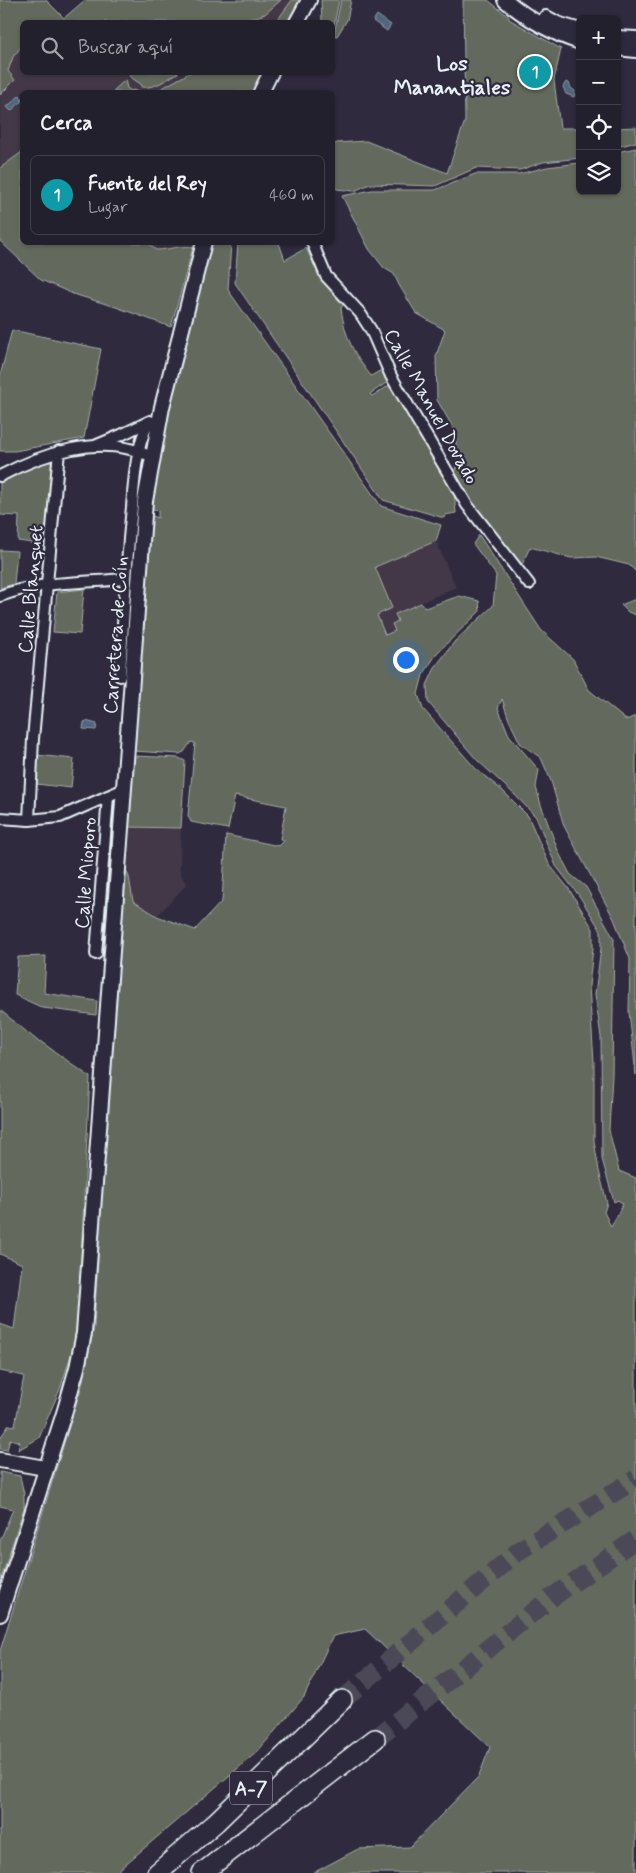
<!DOCTYPE html>
<html lang="es">
<meta charset="utf-8">
<style>
body{margin:0;font-family:Mynerve,sans-serif;background:#2f2d3a;color:#f1f3f6}
.controls{position:absolute;right:15px;top:15px;display:grid;overflow:hidden;border-radius:8px;box-shadow:0 1px 4px #0004}
.controls button{width:45px;height:45px;display:grid;place-items:center;padding:0;border:0;border-bottom:1px solid #403e4a;background:#23202e;color:#f1f3f6;font:25px sans-serif}
.you{position:absolute;left:405px;top:659px;width:18px;height:18px;margin:-12px;border:4px solid #fff;border-radius:50%;background:#1a73e8;box-shadow:0 0 0 8px #1a73e833}
.badge{display:grid;place-items:center;width:32px;height:32px;border-radius:50%;background:#bca0f2;color:#fff;font-size:16px;font-weight:700}
.pin{position:absolute;translate:-50% -50%;border:2px solid #fff;box-shadow:0 1px 5px #0006}
.list{margin:0;padding:0;list-style:none}
h2{display:flex;justify-content:space-between;align-items:center;height:65px;margin:0;padding:0 20px;font-size:21px}
h2 small{font-size:16px;font-weight:400;color:#a3a3aa}
.list li{display:grid;grid-template-columns:32px 1fr auto;gap:15px;align-items:center;box-sizing:border-box;height:80px;margin:0 10px 10px;padding:0 10px;border:1px solid #403e4a;border-radius:8px}
.list b{display:block;font-size:19px;white-space:nowrap}
.list p{margin:0;font-size:16px;white-space:nowrap;color:#a3a3aa}
.list em{font-size:16px;font-style:normal;color:#a3a3aa}
.icon{flex:none;width:28px;height:28px;fill:none;stroke:currentColor;stroke-width:2;stroke-linecap:round;stroke-linejoin:round}
.map{position:relative;flex:none;width:636px;height:1873px;overflow:hidden}
.search{position:absolute;background:#23202e;box-shadow:0 1px 4px #0004;left:20px;top:20px;width:315px;height:55px;display:flex;align-items:center;gap:12px;box-sizing:border-box;padding:0 18px;border-radius:8px;color:#a3a3aa;font-size:19px}
.panel{position:absolute;background:#23202e;box-shadow:0 1px 4px #0004;left:20px;top:90px;width:315px;height:155px;border-radius:8px}
.map>svg:first-child{display:block}
.built{fill:#423846}
.green{fill:#64695b;stroke:#a6adaa;fill-rule:evenodd}
.water{fill:#50667b;stroke:#8d9ead}
.lines{fill:none;stroke-linecap:round;stroke-linejoin:round}
.highway-tunnel{stroke:#4b4859;stroke-width:19;stroke-dasharray:19 9;stroke-linecap:butt}
.street-casing{stroke:#e8f1f8;stroke-width:14}
.secondary-casing{stroke:#e8f1f8;stroke-width:18}
.highway-casing{stroke:#e8f1f8;stroke-width:22}
.street{stroke:#2f2a3d;stroke-width:10}
.secondary{stroke:#2f2a3d;stroke-width:14}
.highway{stroke:#2f2a3d;stroke-width:19}
.labels{text-anchor:middle;stroke-width:4.5;stroke-linejoin:round;paint-order:stroke}
.shield{fill:#2f2a3d;stroke:#b0b5c0;stroke-width:1}
.shield-label{font-size:19px;font-weight:bold;fill:#e8f1f8}
.street-label{font-size:20px;fill:#e8f1f8;stroke:#2f2a3d}
.neighbourhood-label{font-size:21px;font-weight:bold;fill:#e8f1f8;stroke:#2f2a3d}
</style>
<div class="map">
<svg width="636" height="1873" viewBox="0 0 636 1873">
<rect width="100%" height="100%" fill="#2f2a3d"/>
<filter id="ink" filterUnits="userSpaceOnUse"><feTurbulence type="fractalNoise" baseFrequency=".02" numOctaves="2"/><feDisplacementMap in="SourceGraphic" scale="10" xChannelSelector="R" yChannelSelector="G"/><feConvolveMatrix kernelMatrix="1 2 1 2 8 2 1 2 1" color-interpolation-filters="sRGB"/></filter>
<g filter="url(#ink)">
<g class="built">
<path d="M0,0h46l18,18 21,-18h216l-12,22h-267v50l240,1 -10,19h-230v150l173,1 -24,84 -55,-20 -43,-13 -32,-14 -41,-39z"/>
<path d="M436,541l20,46 -61,27 3,8 -3,9 -10,4 -8,-20 15,-7 -17,-41z"/>
<path d="M127,827l54,1 -1,40 2,9 5,7 -30,32 -24,-15 -4,-24 -4,-10z"/>
</g>
<g class="green">
<path d="M0,0h46l18,18 21,-18h196l-16,14 -25,8h-112l-2,-2 -2,2h-102v24l-9,11 -5,14 7,9 -15,15z"/>
<path d="M292,0h9l-12,22h-13z"/>
<path d="M321,0h18l-6,30 -1,-8h-10z"/>
<path d="M341,0h10l-4,20 -10,16 -3,-1z"/>
<path d="M463,0h25l21,17v2l52,30 -7,31 6,48h20v30l-37,4 -23,8 -44,-2 -41,18 -65,-2 -16,7 -17,-2 -5,-5 1,-39 4,-2 29,-2 81,32 18,-52zM530,58l13,2 -2,19 -13,-1z"/>
<path d="M134,72h44v1c-11,6 -23,16 -37,14l1,-2 -13,-9z"/>
<path d="M191,72h71v1l-10,19h-97z"/>
<path d="M125,80l2,8 4,3 2,-1 5,2h-26z"/>
<path d="M636,127v15l-19,5v-19z"/>
<path d="M636,148v424l-7,-7 -33,-8 -25,1 -41,-11 -9,20 -36,-45 -31,-47 3,-14 -2,-30 -18,-31 -1,-44 9,-26 -29,-17 -17,-28 -5,-11 -10,-6 -15,-19 -27,-53 30,-6h63l40,-16h44l28,-7 33,-4v28h37v-39z"/>
<path d="M22,152v90l126,1 8,7c13,0 24,-5 37,-3l-22,80 -55,-20 -43,-13 -32,-14 -41,-39v-73z"/>
<path d="M212,243h19l-3,47 153,216 60,19 -5,16 -61,26 17,41 -15,7 8,20 10,-4 -3,-7 6,-3 -3,-7 26,-11 4,5 34,-12 20,5 1,10 -43,42 -14,22 -5,19 5,15 53,60 27,22 25,25 21,48 20,25 24,40v19l-4,38 5,76v79l5,30 8,32 -3,9 7,15 12,-23 -5,-4 -4,2 -12,-43 -1,-122 -6,-43 6,-46v-17l-21,-34 -24,-31 -20,-49 -22,-23 -38,-35 -48,-57 -1,-17 9,-19 19,-25 38,-35 3,-31 -23,-31 6,-9 62,95 32,29 16,31 37,30 10,-4v359l-7,-63 1,-53 -16,-40 -50,-93 -13,-45 -10,-23 -21,-15 -11,-23 -7,-21 -4,9 11,27 30,35 -3,17 5,18 18,48 11,21 16,13 28,52 -2,136 -3,55 10,41 17,7v695h-323l45,-24 52,-2 69,-71 11,-29 -125,-118 -32,7 -29,61 -47,55 -142,121h-115v-222l82,-266 12,-58 17,-293 14,-167 4,10 4,24 24,15 38,14 27,-29 4,-66 53,11 6,-6 -5,-1 6,-33 -51,-10 -7,33 -37,-7 -3,-6 7,-73 -4,-1 -7,10 -5,2 -46,-3 17,-236 8,3v-7l-7,-3c14,-90 37,-178 61,-265z"/>
<path d="M238,243h41l6,17 21,-12 15,32 22,25 -2,3c4,29 12,45 30,68l12,-7 6,12 -19,13 2,2 18,-11 64,107 2,21 -11,2 -1,3 -61,-18 -148,-217z"/>
<path d="M12,330l89,19 -17,89 -69,13h-15v-75z"/>
<path d="M48,461l5,3 -7,81 -28,-4 1,-25 -19,-1v-32l22,-13z"/>
<path d="M0,550l17,1 -3,33 -14,4z"/>
<path d="M84,589l-4,45 -27,-2 4,-40z"/>
<path d="M636,599v16l-8,-3 -7,-7z"/>
<path d="M36,755l38,4 -3,29 -35,-4z"/>
<path d="M136,756l43,2 6,3 -4,67 -54,-1 5,-69z"/>
<path d="M46,956l-2,37 53,8 -1,14 -53,-7 -28,-13 3,-38z"/>
<path d="M0,1010l39,32 1,-1 50,36 -11,221 -5,48 -14,43 -21,49 -21,12 2,-8 -10,-3 -3,11 -7,-1v-11l9,-13 6,1 9,-50 -24,-5v-47l14,5 8,-65 -22,-10z"/>
<path d="M0,1472l20,4 4,18v14l-24,74v-41l13,-32 -13,-3z"/>
</g>
<g class="water">
<path d="M377,15l14,10 -4,6 -14,-10z"/>
<path d="M566,82l3,1 2,5 4,3 -1,6 -8,-3 -3,-7z"/>
<path d="M20,95l2,6 -11,10 -4,-4z"/>
<path d="M86,721l11,3 -1,6 -13,-1 1,-7z"/>
</g>
<g class="lines">
<g class="highway-tunnel">
<path d="M342,1700l178,-150 116,-71"/>
<path d="M375,1739l176,-141 85,-59"/>
</g>
<defs>
<g id="street">
<path d="M312,242l14,34 34,37 11,17 20,46 76,129 62,79"/>
<path d="M97,445l24,-10 29,-14"/>
<path d="M0,476c42,-22 99,-42 145,-22"/>
<path d="M0,596c39,-15 84,-13 125,-17"/>
<path d="M120,676c3,-56 6,-112 12,-169 2,-26 4,-62 17,-85"/>
<path d="M0,818l29,2 31,-3 64,-28"/>
<path d="M29,820l4,-81 26,-288"/>
<path d="M96,954l12,-158"/>
</g>
<g id="secondary">
<path d="M505,0c23,19 46,33 75,42"/>
<path d="M546,18l11,6 23,7"/>
<path d="M297,22l12,-22"/>
<path d="M617,38l19,1"/>
<path d="M617,48l19,2"/>
<path d="M261,92l10,-20"/>
<path d="M0,1460l45,8"/>
<path d="M0,1614l65,-204 12,-42 7,-35 61,-832 17,-94 42,-165"/>
</g>
<g id="highway">
<path d="M157,1873l59,-51 126,-122"/>
<path d="M202,1873l173,-134"/>
</g>
</defs>
<use href="#street" class="street-casing"/>
<use href="#secondary" class="secondary-casing"/>
<use href="#highway" class="highway-casing"/>
<use href="#street" class="street"/>
<use href="#secondary" class="secondary"/>
<use href="#highway" class="highway"/>
</g>
</g>
<g class="labels">
<rect class="shield" x="230" y="1771.5" width="42" height="33" rx="4"/>
<g class="shield-label">
<text x="251" y="1795">A-7</text>
</g>
<g class="street-label">
<text transform="translate(432 406) rotate(61)" y="7">Calle Manuel Dovado</text>
<text transform="translate(30 589) rotate(-85)" y="7">Calle Blanquet</text>
<text transform="translate(115 635) rotate(-86)" y="7">Carretera de Coín</text>
<text transform="translate(85 873) rotate(-86)" y="7">Calle Mioporo</text>
</g>
<g class="neighbourhood-label">
<text x="452" y="70">Los<tspan x="452" dy="24">Manantiales</tspan></text>
</g>
</g>
</svg>
<div class="controls">
<button>+</button>
<button>−</button>
<button><svg class="icon" aria-label="locate" viewBox="0 0 24 24"><circle cx="12" cy="12" r="6"/><path d="M12 2v4M12 18v4M2 12h4M18 12h4"/></svg></button>
<button><svg class="icon" aria-label="layers" viewBox="0 0 24 24"><path d="M12 4l9 5-9 5-9-5zM3 14l9 5 9-5"/></svg></button>
</div>
<div class="you"></div>
<div class="pin badge" style="left:535px;top:72px;background:#0f9aa8">1</div>
<div class="search"><svg class="icon" aria-label="search" viewBox="0 0 24 24"><circle cx="10" cy="10" r="6"/><path d="M15 15l6 6"/></svg>Buscar aquí</div>
<section class="panel">
<h2>Cerca<small></small></h2>
<ul class="list">
<li><span class="badge" style="background:#0f9aa8">1</span><div><b>Fuente del Rey</b><p>Lugar</p></div><em>460 m</em></li>
</ul>
</section>
</div>
